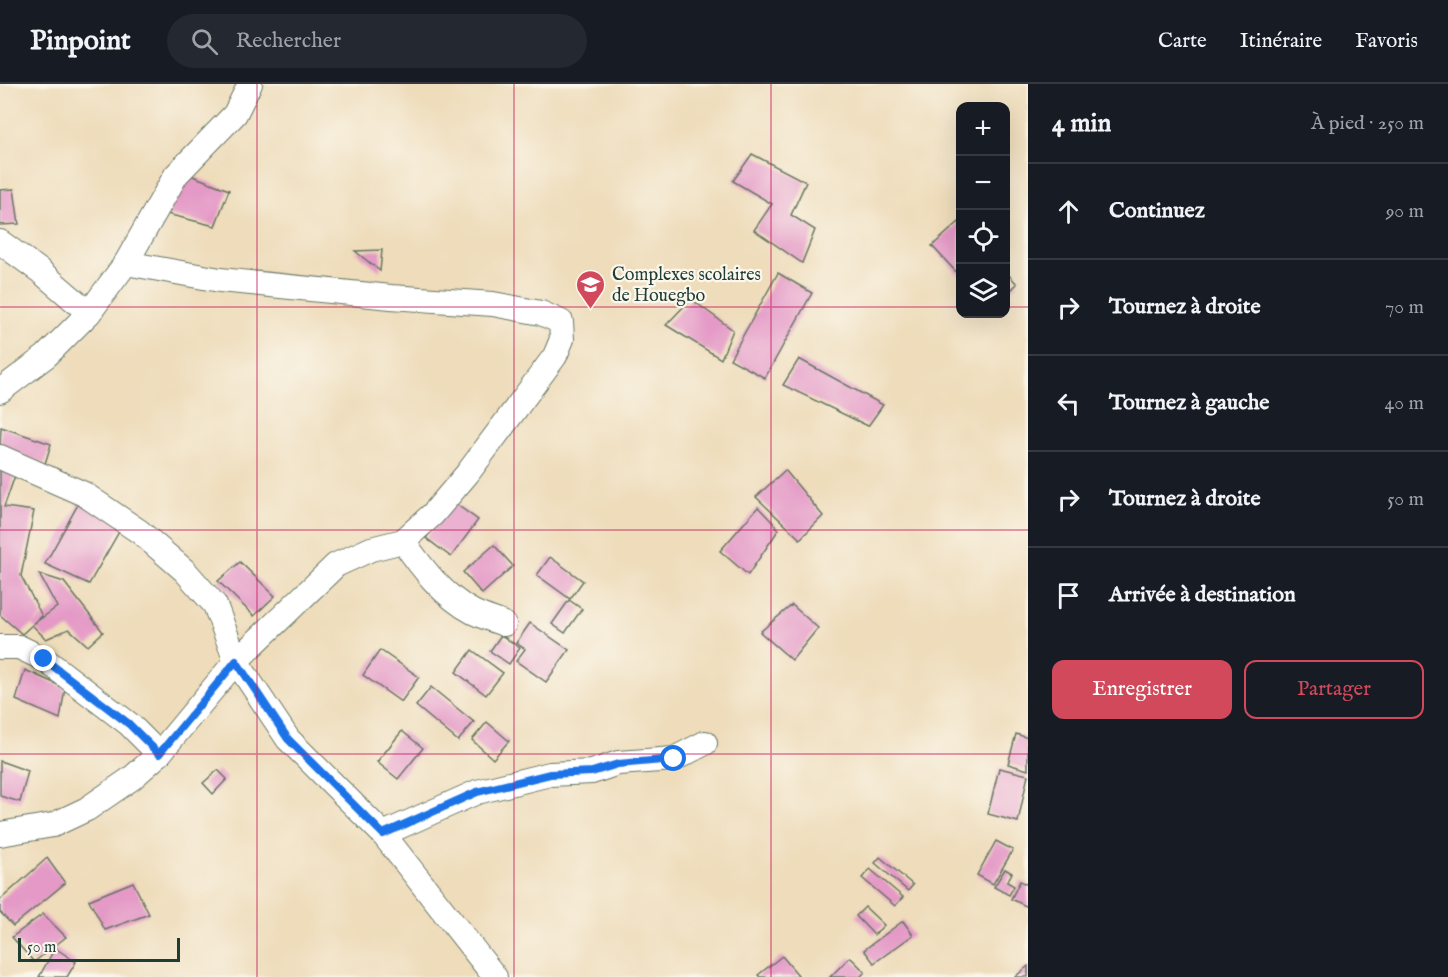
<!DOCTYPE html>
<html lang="fr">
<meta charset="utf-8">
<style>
body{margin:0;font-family:"IM FELL English",serif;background:#242831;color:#f1f3f6}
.controls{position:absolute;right:18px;top:18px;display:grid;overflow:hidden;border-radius:12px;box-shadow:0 6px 24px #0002}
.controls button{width:54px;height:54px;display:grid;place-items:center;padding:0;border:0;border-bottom:2px solid #363941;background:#171b24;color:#f1f3f6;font:30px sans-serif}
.scale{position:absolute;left:18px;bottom:15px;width:162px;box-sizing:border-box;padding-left:6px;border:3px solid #1f3d34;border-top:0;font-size:16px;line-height:21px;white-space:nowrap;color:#1f3d34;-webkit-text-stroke:4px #fbf7ec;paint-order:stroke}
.stop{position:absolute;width:18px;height:18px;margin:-14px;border:4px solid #1a73e8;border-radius:50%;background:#fff}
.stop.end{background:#1a73e8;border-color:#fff;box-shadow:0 2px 6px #0008}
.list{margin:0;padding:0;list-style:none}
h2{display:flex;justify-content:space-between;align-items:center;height:78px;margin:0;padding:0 24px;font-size:26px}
h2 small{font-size:20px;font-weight:400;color:#9ea1a6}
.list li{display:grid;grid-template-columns:39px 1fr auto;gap:18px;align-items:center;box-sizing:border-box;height:96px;padding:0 24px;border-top:2px solid #363941}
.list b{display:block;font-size:22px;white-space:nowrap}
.list em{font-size:20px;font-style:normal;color:#9ea1a6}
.actions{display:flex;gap:12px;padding:18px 24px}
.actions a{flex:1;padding:14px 0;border:2px solid #d1495b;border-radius:12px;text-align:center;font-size:21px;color:#d1495b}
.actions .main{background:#d1495b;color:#fff}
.icon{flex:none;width:33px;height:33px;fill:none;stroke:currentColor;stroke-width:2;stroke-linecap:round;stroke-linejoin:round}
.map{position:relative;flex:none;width:1028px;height:893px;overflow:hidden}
header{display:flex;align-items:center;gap:36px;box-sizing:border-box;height:84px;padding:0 30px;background:#171b24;border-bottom:2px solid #363941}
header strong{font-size:28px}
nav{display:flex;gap:33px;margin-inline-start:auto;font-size:21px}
.search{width:420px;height:54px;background:#242831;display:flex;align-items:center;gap:15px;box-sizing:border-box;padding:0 21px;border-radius:33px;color:#9ea1a6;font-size:22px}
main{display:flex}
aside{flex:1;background:#171b24}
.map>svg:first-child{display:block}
.building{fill:#e499c6}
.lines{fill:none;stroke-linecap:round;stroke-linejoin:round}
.street-casing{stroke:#677563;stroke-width:26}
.street{stroke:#fff;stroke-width:24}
.route{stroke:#1a73e8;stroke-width:8}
.grid{fill:none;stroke:#c2185b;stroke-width:1.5;stroke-opacity:0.55}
.labels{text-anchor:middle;stroke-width:4.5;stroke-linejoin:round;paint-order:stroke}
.poi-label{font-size:18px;fill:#1f3d34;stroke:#fbf7ec;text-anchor:start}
</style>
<header>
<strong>Pinpoint</strong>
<div class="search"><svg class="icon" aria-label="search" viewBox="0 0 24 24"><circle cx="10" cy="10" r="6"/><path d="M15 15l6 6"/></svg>Rechercher</div>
<nav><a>Carte</a><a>Itinéraire</a><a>Favoris</a></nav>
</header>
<main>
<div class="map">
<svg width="1028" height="893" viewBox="0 0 1028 893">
<rect width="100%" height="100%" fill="#fbf7ec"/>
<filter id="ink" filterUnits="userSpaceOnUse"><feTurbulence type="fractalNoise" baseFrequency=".0167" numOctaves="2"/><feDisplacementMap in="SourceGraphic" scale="12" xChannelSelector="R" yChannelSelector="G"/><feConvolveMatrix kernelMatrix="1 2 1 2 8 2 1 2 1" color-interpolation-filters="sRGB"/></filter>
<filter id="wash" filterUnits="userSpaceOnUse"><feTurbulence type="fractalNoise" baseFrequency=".008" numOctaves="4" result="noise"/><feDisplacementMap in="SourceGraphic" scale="24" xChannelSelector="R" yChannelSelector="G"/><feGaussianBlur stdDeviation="1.35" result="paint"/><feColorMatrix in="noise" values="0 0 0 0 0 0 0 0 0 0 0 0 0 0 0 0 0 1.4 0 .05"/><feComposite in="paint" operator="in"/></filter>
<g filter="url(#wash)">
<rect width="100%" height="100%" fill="#eedcba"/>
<g id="blocks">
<g class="building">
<path d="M752,70l54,28 -15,33 24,15 -13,33 -48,-33 18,-26 -39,-23z"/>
<path d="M185,89l44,17 -14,36 -48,-12z"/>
<path d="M14,105l5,35 -19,1v-35z"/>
<path d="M959,138l1,2v52l-28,-30z"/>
<path d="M382,166l-2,21 -25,-20z"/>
<path d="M1006,188l11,12 -11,11z"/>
<path d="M778,189l34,20 -47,85 -35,-19z"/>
<path d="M691,215l42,31 -12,29 -55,-34z"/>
<path d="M799,275l84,46 -15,21 -85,-41z"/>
<path d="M1,343l50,17 -6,20 -45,-16z"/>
<path d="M0,381l17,5 -13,37 30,4 -13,65 21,40 -10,9 25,-18 -18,-33 25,8 39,50 -15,14 -19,-17 -23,10 -14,-14 -10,9 -22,-19z"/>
<path d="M785,386l38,46 -23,23 -44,-42z"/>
<path d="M81,415l43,24 -35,61 -44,-20z"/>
<path d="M453,418l25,18 -27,37 -25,-19z"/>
<path d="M758,423l21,22 -31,46 -28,-24z"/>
<path d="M494,461l19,21 -31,28 -19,-22z"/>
<path d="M550,473l33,24 -13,18 -33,-24z"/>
<path d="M240,478l35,34 -21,20 -36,-35z"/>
<path d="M569,516l13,9 -17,24 -13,-9z"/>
<path d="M792,521l26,23 -26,32 -32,-28z"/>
<path d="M530,539l39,27 -23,32 -30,-21 9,-12 -9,-6z"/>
<path d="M501,551l19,13 -11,16 -19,-13z"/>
<path d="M380,566l39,27 -18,25 -38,-27z"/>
<path d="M472,566l31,23 -17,22 -30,-23z"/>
<path d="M25,586l40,18 -5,31 -44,-19z"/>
<path d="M431,603l43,35 -16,19 -42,-35z"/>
<path d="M487,638l22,19 -16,18 -21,-19z"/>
<path d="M402,647l21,17 -25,31 -21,-17z"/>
<path d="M1016,650l12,4v32l-20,-6z"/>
<path d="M0,677l28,10 -8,31 -20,-6z"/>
<path d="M999,684l29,7 -10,47 -30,-8z"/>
<path d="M218,686l9,9 -14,15 -10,-11z"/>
<path d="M996,757l17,9 -20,34 -16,-9z"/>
<path d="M880,773l33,28 -5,6 -33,-28z"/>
<path d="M47,774l18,25 -52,43 -13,-14v-12z"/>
<path d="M870,785l33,28 -8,9 -33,-28z"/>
<path d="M1005,785l7,4 -5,9 7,4 -5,9 -15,-8z"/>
<path d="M1020,797l8,4v22l-17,-8z"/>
<path d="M133,798l16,32 -44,16 -16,-30z"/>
<path d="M865,823l19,18 -10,10 -18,-19z"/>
<path d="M43,830l23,23 -32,25 -22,-25z"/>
<path d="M903,837l10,14 -39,28 -10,-13z"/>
<path d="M55,864l21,14 -9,15h-28z"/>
<path d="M782,872l16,19 -2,2h-36l-2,-2z"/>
<path d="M850,873l15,15 -5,5h-30z"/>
<path d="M1028,882v11h-13z"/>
</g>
</g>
</g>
<g filter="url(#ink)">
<use href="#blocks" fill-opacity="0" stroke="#677563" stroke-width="1.5"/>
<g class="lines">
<defs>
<g id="street">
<path d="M0,158l40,29 49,42"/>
<path d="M0,307l46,-35 43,-43 37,-50 50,-88 59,-61 15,-30"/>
<path d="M0,373l84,37 56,38 45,39 30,34 21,56 52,78 95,95 112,143"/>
<path d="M403,457c19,27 40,55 70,71 10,5 21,8 31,12"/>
<path d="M0,563h19l25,12 85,65 30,30"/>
<path d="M0,750l53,-9 34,-16 45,-31 27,-24 77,-93 100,-96 35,-16 32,-8 30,-27 34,-40 88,-118 7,-17 -1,-17 -20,-9 -48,-9 -102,-7 -171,-17 -94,-17"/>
<path d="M383,750l94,-42 73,-18 42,-2 26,-9 56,-4 31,-16"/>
</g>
</defs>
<use href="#street" class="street-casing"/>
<use href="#street" class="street"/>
</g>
</g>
<g class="lines" filter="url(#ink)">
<path class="route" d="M44,575l85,65 30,30 77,-93 52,78 95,95 94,-42 73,-18 42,-2 26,-8 56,-5"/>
</g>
<path class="grid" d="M257,0v893M514,0v893M771,0v893M0,223h960M1006,223h22M0,446h1028M0,670h1028"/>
<defs>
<symbol id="school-pin" viewBox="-11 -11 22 30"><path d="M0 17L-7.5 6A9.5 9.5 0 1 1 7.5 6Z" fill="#d1495b" stroke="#fbf7ec"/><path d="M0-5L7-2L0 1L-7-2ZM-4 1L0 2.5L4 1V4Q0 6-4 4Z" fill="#fff"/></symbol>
</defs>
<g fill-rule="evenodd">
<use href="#school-pin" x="574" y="184" width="33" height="45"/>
</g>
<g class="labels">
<g class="poi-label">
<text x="612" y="196">Complexes scolaires<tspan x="612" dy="21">de Houegbo</tspan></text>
</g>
</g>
</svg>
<div class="controls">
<button>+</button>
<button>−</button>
<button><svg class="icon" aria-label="locate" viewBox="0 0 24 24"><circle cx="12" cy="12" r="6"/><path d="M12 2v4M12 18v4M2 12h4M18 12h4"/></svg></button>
<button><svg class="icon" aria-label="layers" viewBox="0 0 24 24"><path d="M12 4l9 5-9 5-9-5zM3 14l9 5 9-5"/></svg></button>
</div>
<div class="scale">50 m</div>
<div class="stop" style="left:674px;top:675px"></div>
<div class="stop end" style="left:44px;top:575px"></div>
</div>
<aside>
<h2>4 min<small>À pied · 250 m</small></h2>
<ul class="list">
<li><svg class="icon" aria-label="ahead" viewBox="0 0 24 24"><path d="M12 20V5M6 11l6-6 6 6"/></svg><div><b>Continuez</b></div><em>90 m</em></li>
<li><svg class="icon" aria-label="right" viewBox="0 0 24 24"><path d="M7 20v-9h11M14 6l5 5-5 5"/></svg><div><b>Tournez à droite</b></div><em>70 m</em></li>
<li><svg class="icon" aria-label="left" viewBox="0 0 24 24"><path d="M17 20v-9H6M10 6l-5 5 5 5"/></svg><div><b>Tournez à gauche</b></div><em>40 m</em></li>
<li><svg class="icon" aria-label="right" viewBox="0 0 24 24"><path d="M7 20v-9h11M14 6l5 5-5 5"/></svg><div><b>Tournez à droite</b></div><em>50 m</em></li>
<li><svg class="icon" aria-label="arrive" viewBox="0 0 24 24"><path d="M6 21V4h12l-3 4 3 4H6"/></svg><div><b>Arrivée à destination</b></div></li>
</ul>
<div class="actions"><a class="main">Enregistrer</a><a>Partager</a></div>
</aside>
</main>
